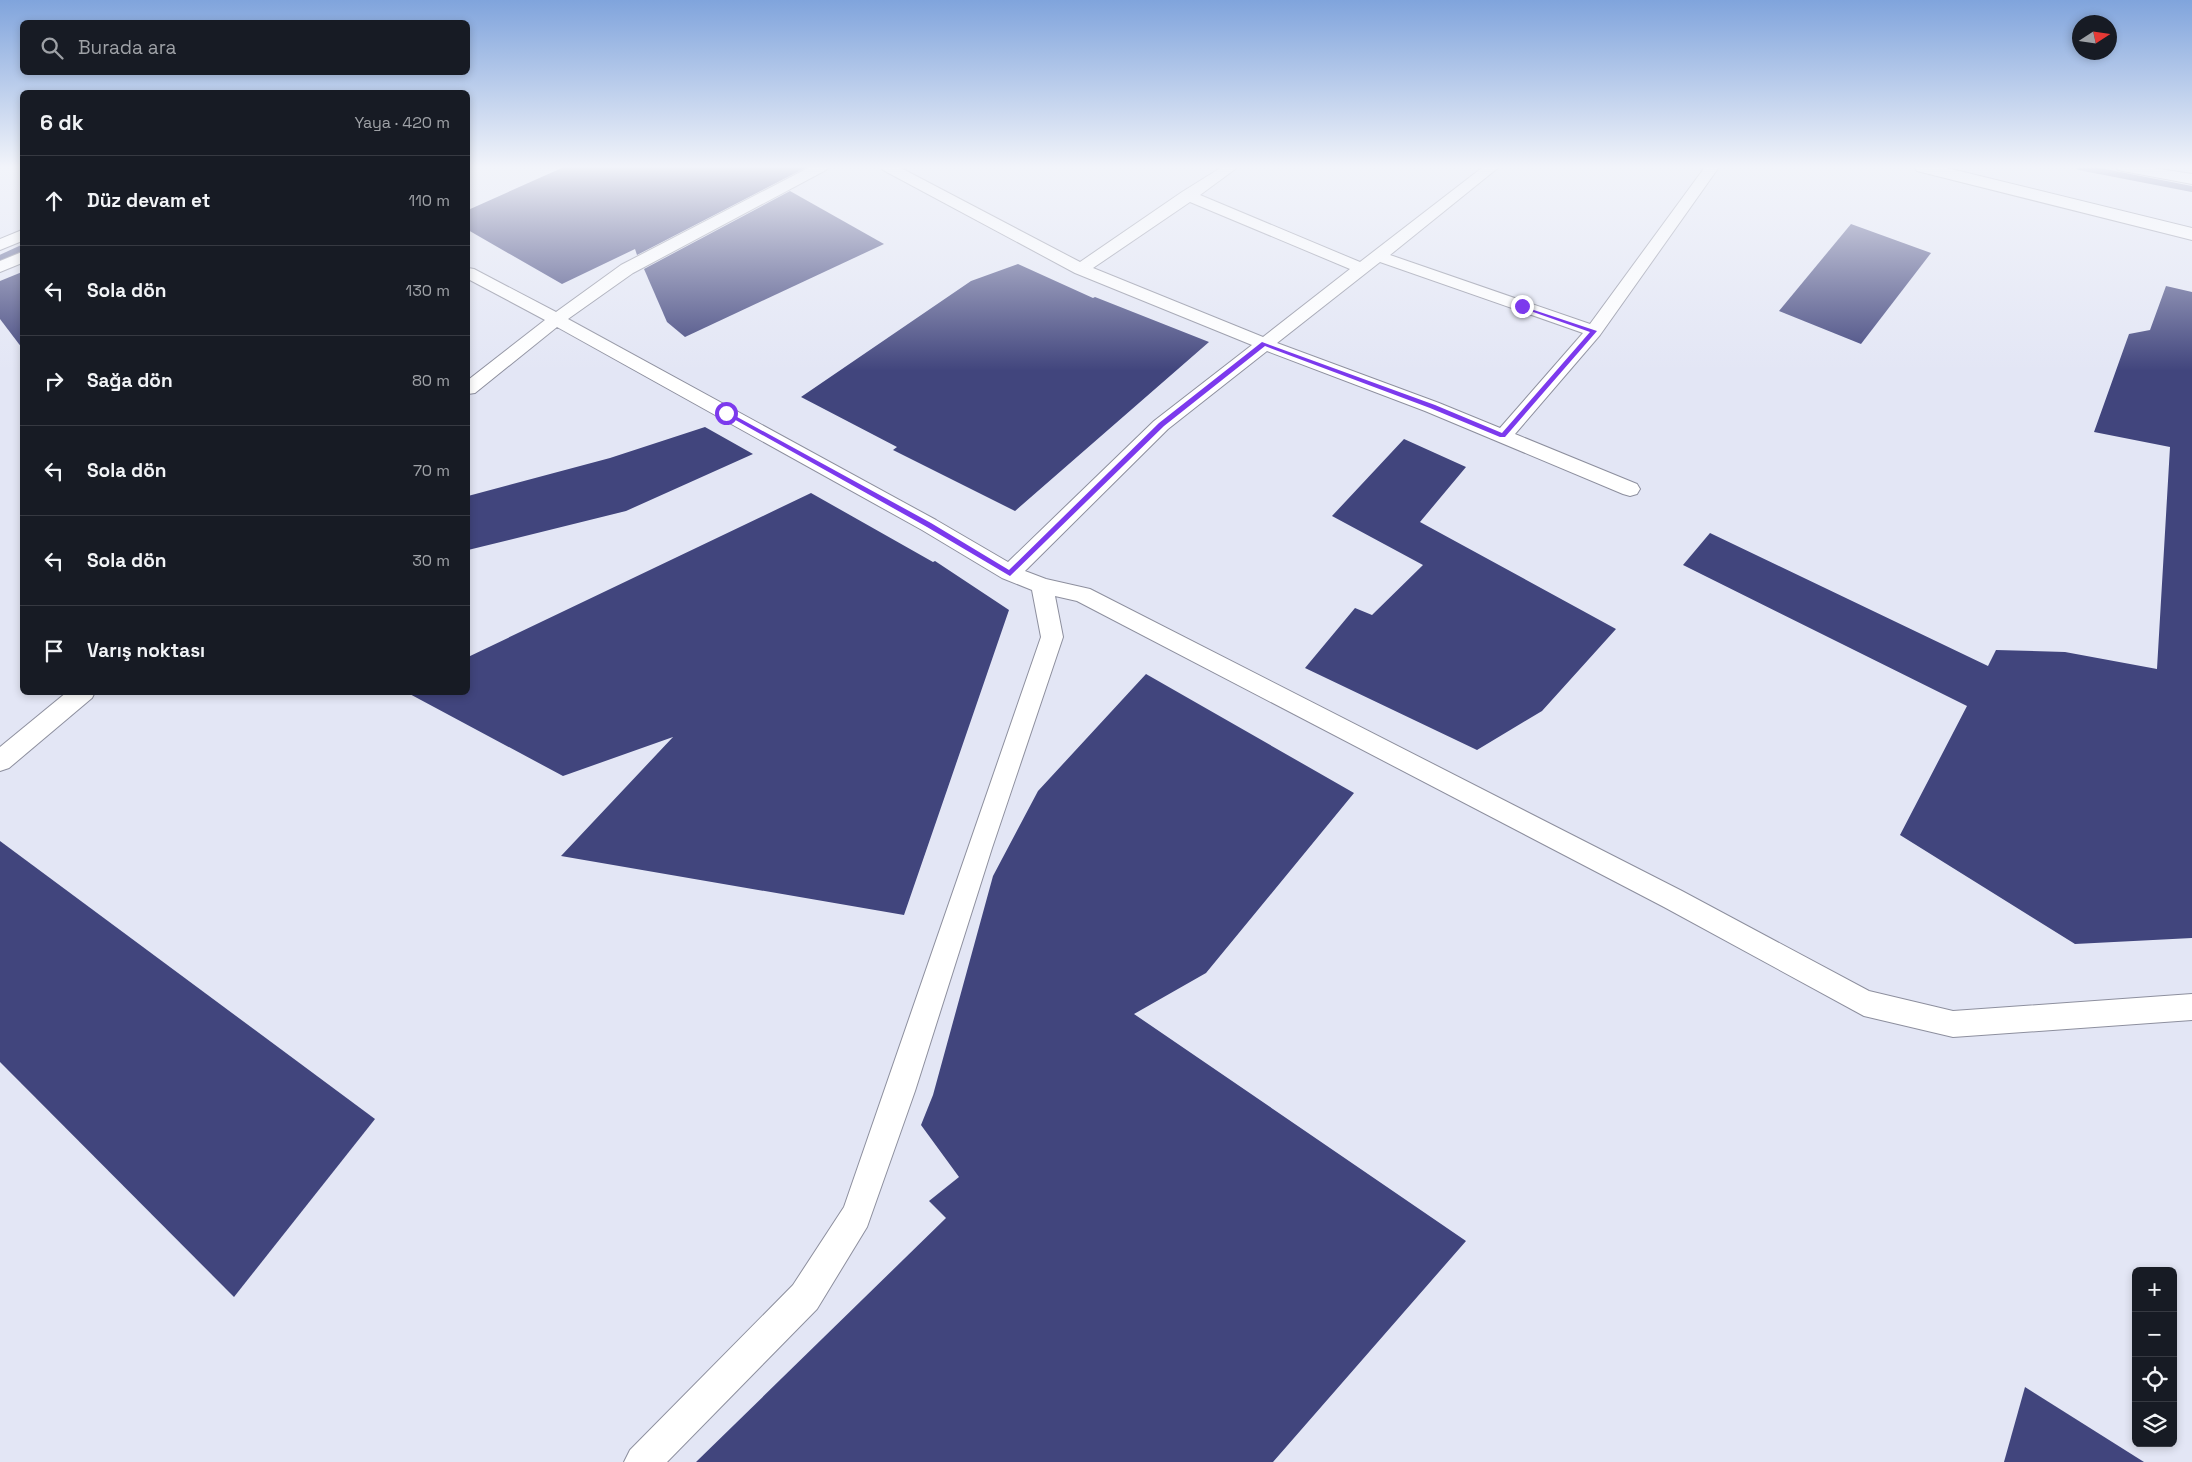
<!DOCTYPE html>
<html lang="tr">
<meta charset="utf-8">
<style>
body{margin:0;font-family:"Space Grotesk",sans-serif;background:#242831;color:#f1f3f6}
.controls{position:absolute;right:15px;bottom:15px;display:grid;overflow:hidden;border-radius:8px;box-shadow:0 2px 8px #0003}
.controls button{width:45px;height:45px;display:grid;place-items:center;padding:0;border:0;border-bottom:1px solid #363941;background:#171b24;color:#f1f3f6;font:25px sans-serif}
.compass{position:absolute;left:2072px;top:15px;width:45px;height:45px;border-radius:50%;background:#171b24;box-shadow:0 2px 8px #0003;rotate:78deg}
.stop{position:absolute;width:15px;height:15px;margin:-11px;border:4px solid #7c3aed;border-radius:50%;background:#fff}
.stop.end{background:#7c3aed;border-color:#fff;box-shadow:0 1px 5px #0008}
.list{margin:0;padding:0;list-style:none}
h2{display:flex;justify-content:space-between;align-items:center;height:65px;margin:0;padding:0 20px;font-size:21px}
h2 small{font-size:16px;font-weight:400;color:#9ea1a6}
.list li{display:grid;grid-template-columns:32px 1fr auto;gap:15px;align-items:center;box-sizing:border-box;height:90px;padding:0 20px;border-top:1px solid #363941}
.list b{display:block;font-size:19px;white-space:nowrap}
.list em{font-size:16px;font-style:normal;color:#9ea1a6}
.icon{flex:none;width:28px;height:28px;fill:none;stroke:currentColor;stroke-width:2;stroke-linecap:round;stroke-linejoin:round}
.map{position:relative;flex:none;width:2192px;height:1462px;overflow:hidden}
.search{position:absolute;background:#171b24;box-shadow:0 2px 8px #0003;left:20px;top:20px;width:450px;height:55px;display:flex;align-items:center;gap:12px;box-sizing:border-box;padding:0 18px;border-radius:8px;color:#9ea1a6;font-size:19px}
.panel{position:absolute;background:#171b24;box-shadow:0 2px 8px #0003;left:20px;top:90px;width:450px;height:605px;border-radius:8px}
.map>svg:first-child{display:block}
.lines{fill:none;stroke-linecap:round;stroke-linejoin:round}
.stream{stroke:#616794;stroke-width:6}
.building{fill:#41457d}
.street-casing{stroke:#8d8f9e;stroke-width:2}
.secondary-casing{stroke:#8d8f9e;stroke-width:2}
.street{fill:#fff;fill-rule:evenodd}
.secondary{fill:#fff;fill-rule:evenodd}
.route{fill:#7c3aed}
</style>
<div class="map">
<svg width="2192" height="1462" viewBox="0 0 2192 1462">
<rect width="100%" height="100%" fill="#e3e6f5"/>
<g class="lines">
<g class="stream">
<path d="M2079,167l113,22"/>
<path d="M0,258l22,-10"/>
</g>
</g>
<g class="building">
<path d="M564,167h243l-170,88 -2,-6 -73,35 -94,-54v-20z"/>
<path d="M790,191l94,53 -199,93 -18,-15 -23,-53z"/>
<path d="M1851,224l80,29 -70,91 -82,-33z"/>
<path d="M1018,264l75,34 2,-1 114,45 -194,169 -122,-61 4,-3 -96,-50 170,-116z"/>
<path d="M22,272v76l-22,-29v-38z"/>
<path d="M2166,286l26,6v646l-117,6 -175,-109 67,-129 -284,-141 27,-32 278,133 8,-16 69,2 92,17 13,-222 -76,-15 35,-98 21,-4z"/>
<path d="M705,427l48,27 -127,57 -158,39v-54l142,-38z"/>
<path d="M1404,439l62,28 -46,55 196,107 -74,82 -65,39 -172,-82 50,-60 17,7 51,-50 -91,-49z"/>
<path d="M811,493l122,69 2,-1 74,49 -105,305 -343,-59 112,-119 -110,39 -157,-84h62v-35z"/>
<path d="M1146,674l208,119 -148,180 -72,41 332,227 -193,221h-577l250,-244 -17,-17 30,-24 -38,-52 12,-30 60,-219 45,-85z"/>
<path d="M0,841l375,278 -141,178 -234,-235z"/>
<path d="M2025,1387l119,75h-140z"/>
</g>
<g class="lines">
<defs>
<g id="street">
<path d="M810,167h18l-2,3 -193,103 -65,46 368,201 72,42 146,-141 98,-76 -177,-72 -192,-103 -2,-3h18l181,95 102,-70 40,-25h16l-38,28 160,67 123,-95h16l-109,88 200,69 115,-157h14l-119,168 -85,99 122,50 3,5 -3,5 -7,2 -7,-2 -198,-83 -158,-60 -99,78 -143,142 21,8 44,10 592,302 187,100 84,20 239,-17v26l-239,17 -89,-21 -200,-109 -587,-306 -22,-5 8,41 -71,211 -77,243 -48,136 -50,82 -150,153h-43l6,-12 163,-165 51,-78 197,-570 -9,-47 -30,-12 -80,-48 -365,-203 -82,66 -7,1v-14l77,-60 -77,-41v-11l6,1 82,43 65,-47zM1190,202l160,67 -87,68 -170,-69zM1380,262l203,71 -83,95 -61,-25 -162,-60z"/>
<path d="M2116,167h31l45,7v10l-69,-13 -5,-1z"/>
<path d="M22,230v11l-22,9v-11z"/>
<path d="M22,252v11l-22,9v-11z"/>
<path d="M67,692h28l-3,6 -83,70 -9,3v-24z"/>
</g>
<path id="secondary" d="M1914,167h29l249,61v12l-275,-69z"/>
</defs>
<use href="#street" class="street-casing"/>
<use href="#secondary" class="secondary-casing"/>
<use href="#street" class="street"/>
<use href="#secondary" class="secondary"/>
</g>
<linearGradient id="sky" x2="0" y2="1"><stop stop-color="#80a4dc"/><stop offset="0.45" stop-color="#f2f4fa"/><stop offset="1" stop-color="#f2f4fa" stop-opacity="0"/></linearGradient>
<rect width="2192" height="371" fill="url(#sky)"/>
<path class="route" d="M1519,305l78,26 -92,106h-5l-70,-29 -165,-62 -101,80 -154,150 -83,-49 -204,-114 5,-1 203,111 78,47 150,-147 103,-81 173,63 67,28 88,-101 -71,-25z"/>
</svg>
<div class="controls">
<button>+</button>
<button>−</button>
<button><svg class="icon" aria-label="locate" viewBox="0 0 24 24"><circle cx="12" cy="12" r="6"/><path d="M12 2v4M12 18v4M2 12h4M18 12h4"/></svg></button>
<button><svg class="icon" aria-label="layers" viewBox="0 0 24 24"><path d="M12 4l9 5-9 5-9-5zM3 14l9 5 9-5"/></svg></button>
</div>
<svg class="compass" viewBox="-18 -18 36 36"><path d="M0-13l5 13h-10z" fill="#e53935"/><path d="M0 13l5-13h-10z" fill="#9ea1a6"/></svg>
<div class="stop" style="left:726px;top:413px"></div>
<div class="stop end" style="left:1522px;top:306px"></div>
<div class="search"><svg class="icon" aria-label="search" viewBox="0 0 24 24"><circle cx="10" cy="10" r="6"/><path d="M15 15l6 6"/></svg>Burada ara</div>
<section class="panel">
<h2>6 dk<small>Yaya · 420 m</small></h2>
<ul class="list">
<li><svg class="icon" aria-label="ahead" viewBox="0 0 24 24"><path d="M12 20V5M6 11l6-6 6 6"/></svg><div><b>Düz devam et</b></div><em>110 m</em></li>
<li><svg class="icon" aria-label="left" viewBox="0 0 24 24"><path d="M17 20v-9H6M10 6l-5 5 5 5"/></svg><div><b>Sola dön</b></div><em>130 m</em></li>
<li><svg class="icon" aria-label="right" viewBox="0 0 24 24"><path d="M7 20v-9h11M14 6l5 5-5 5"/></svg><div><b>Sağa dön</b></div><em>80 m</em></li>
<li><svg class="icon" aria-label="left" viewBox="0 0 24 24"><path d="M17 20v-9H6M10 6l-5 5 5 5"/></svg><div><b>Sola dön</b></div><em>70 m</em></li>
<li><svg class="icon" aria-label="left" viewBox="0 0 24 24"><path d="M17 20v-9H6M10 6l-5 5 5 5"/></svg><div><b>Sola dön</b></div><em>30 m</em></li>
<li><svg class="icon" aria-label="arrive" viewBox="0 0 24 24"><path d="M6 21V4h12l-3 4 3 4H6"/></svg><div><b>Varış noktası</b></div></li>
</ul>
</section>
</div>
